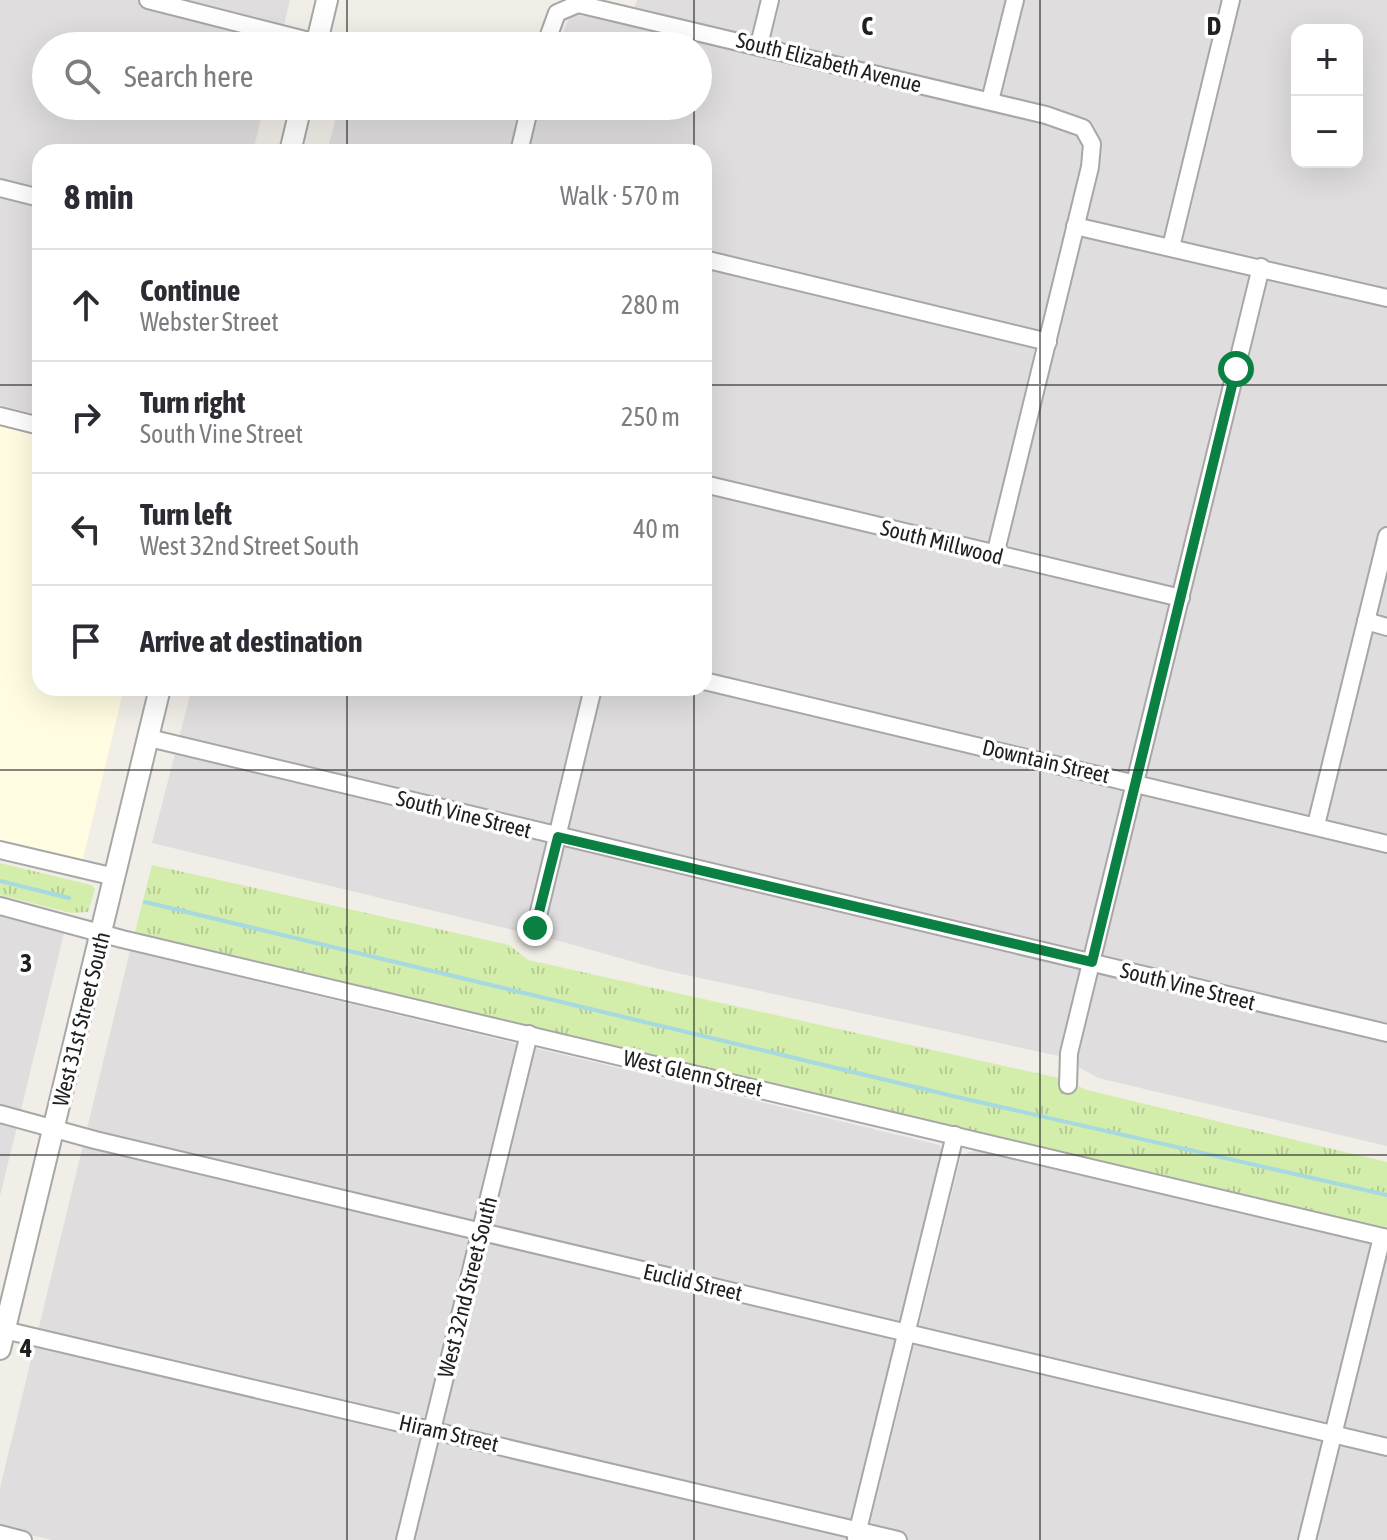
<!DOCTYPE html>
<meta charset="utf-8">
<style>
body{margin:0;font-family:"Asap Condensed",sans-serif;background:#f2f2f3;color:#2b2b33}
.controls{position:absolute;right:24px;top:24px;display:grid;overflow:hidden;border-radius:16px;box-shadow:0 8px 32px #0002}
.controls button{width:72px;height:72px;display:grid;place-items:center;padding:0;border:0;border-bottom:2px solid #e1e1e2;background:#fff;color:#2b2b33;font:40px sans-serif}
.stop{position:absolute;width:24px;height:24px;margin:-18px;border:6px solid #0b8043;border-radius:50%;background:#fff}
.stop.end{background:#0b8043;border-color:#fff;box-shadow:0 2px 8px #0008}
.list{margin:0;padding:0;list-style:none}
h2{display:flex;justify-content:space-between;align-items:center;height:104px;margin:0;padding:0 32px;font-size:34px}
h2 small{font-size:26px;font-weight:400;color:#7c7c81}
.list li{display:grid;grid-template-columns:52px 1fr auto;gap:24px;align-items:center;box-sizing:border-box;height:112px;padding:0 32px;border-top:2px solid #e1e1e2}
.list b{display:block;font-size:30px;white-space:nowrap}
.list p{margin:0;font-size:26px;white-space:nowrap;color:#7c7c81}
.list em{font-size:26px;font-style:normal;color:#7c7c81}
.icon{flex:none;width:44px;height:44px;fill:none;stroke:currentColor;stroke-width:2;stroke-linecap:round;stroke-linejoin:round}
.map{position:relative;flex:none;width:1387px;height:1540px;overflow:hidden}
.search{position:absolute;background:#fff;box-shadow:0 8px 32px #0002;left:32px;top:32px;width:680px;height:88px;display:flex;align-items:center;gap:20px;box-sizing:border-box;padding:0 28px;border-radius:44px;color:#7c7c81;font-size:30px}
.panel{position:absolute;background:#fff;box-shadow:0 8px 32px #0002;left:32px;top:144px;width:680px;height:552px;border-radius:24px}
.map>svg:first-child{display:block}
.residential{fill:#dfddde;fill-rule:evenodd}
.education{fill:#fffce2}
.grass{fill:url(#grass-tufts)}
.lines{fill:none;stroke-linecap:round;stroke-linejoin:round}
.stream{stroke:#a6d9e0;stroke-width:4}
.minor-casing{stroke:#a7a7a7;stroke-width:20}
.tertiary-casing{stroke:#a7a7a7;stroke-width:24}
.minor{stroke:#fff;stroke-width:16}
.tertiary{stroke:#fff;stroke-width:20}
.route{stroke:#0b8043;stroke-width:10}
.grid{fill:none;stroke:#202020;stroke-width:2;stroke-opacity:0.55}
.labels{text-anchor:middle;stroke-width:7;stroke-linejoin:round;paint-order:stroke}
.street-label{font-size:22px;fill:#202020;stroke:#fff}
.grid-label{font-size:26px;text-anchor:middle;font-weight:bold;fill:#202020;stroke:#fff;stroke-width:7;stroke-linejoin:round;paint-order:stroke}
</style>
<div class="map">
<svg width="1387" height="1540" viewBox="0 0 1387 1540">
<defs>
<pattern id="grass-tufts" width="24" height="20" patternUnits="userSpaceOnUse" patternTransform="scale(2)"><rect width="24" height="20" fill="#d3edab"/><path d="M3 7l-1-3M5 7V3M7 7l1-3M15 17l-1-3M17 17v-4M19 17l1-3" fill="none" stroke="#b5cb93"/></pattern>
</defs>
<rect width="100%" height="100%" fill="#f1ede7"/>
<g class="residential">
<path d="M0,0h290l-11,46h-233v60h218l-11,46h-213v263l-40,-10z"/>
<path d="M637,0h750v1146l-289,-68 -39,-22 -400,-87 -96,-27 -411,-99 40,-155h512v-536h-377l12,-46h359v-60h-141l14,-32 59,9zM1297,30h60v132h-60z"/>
<path d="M0,913l65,16 -65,267z"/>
<path d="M130,951l810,194 2,6 -96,389h-794l-52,-12v-40z"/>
<path d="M975,1150l412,98v292h-521l95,-384z"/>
</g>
<path class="education" d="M0,425l40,10v253h84l-42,175 -82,-19z"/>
<g class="grass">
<path d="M0,863l91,22 4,4 -7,23 -17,1 -71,-18z"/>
<path d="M152,865l357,80 19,15 531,118 28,12 300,72v68l-1252,-298z"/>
</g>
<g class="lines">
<g class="stream">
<path d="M0,881l69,17"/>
<path d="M145,902l812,195 430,98"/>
</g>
<defs>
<g id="minor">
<path d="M148,0l169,43"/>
<path d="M759,45l11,-45"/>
<path d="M545,46l12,-33 21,-9 468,111 37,13 9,16 -2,23 -95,388"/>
<path d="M990,101l25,-101"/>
<path d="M519,152l11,-46"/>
<path d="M0,188l40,10"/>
<path d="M1075,226l312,72"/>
<path d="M1171,247l60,-247"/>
<path d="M704,259l344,83"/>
<path d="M0,416l40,10"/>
<path d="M704,484l477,114"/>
<path d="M1366,621l21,6"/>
<path d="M704,681l683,163"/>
<path d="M149,738l1238,295"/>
<path d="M1316,825l71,-289"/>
<path d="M0,850l115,27"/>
<path d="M0,906l122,33 1265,299"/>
<path d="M535,928l58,-240"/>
<path d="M1068,1085l1,-32 192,-786"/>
<path d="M0,1114l95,26 1292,307"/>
<path d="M0,1329l898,211"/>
<path d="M0,1534l23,6"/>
<path d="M856,1538l99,-403"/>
<path d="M405,1540l124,-506"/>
<path d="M1307,1540l75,-303"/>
</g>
<g id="tertiary">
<path d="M316,46l11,-46"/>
<path d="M290,152l11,-46"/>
<path d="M0,1349l160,-661"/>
</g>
</defs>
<use href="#minor" class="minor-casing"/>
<use href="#tertiary" class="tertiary-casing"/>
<use href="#minor" class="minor"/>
<use href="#tertiary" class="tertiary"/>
</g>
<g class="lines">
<path class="route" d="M535,928l23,-91 534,125 144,-593"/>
</g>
<path class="grid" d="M347,0v46M694,0v46M1040,0v1540M347,106v46M694,106v46M0,385h40M704,385h683M347,688v852M694,688v852M0,770h1387M0,1155h1387"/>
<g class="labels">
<g class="street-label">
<text transform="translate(829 62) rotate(14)" y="8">South Elizabeth Avenue</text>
<text transform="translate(942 542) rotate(14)" y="8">South Millwood</text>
<text transform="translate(1046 761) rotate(13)" y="8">Downtain Street</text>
<text transform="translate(464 814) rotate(14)" y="8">South Vine Street</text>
<text transform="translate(1188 986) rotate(14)" y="8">South Vine Street</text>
<text transform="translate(81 1019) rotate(-76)" y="8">West 31st Street South</text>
<text transform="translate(693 1073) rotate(13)" y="8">West Glenn Street</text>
<text transform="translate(693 1282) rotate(13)" y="8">Euclid Street</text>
<text transform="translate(467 1287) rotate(-76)" y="8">West 32nd Street South</text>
<text transform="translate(449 1433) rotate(13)" y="8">Hiram Street</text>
</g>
</g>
<g class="grid-label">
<text x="867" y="35">C</text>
<text x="1214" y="35">D</text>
<text x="26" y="972">3</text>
<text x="26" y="1357">4</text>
</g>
</svg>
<div class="controls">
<button>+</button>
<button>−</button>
</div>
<div class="stop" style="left:1236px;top:369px"></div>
<div class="stop end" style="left:535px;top:928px"></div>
<div class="search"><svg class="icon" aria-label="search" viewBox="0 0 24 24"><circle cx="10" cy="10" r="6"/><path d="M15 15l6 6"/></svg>Search here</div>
<section class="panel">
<h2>8 min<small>Walk · 570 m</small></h2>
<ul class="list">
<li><svg class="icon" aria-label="ahead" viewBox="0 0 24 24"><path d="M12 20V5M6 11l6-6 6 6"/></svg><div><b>Continue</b><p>Webster Street</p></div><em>280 m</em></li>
<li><svg class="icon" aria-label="right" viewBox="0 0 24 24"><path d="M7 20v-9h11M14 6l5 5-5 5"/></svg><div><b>Turn right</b><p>South Vine Street</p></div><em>250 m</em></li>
<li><svg class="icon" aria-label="left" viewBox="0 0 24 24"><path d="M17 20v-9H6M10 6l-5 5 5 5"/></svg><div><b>Turn left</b><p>West 32nd Street South</p></div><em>40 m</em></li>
<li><svg class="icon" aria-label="arrive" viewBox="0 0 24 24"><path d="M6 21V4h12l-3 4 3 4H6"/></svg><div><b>Arrive at destination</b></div></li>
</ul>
</section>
</div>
